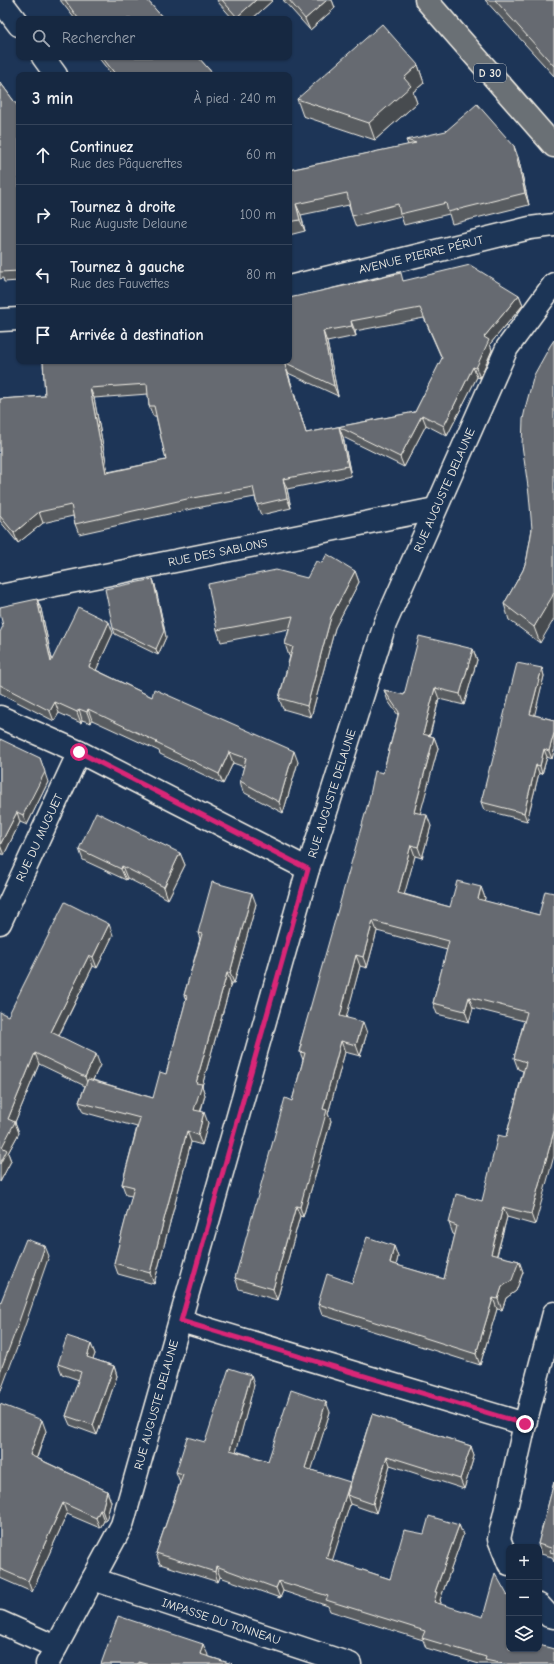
<!DOCTYPE html>
<html lang="fr">
<meta charset="utf-8">
<style>
body{margin:0;font-family:"Comic Neue",sans-serif;background:#23344c;color:#f1f3f6}
.controls{position:absolute;right:12px;bottom:12px;display:grid;overflow:hidden;border-radius:8px;box-shadow:0 1px 3px #0004}
.controls button{width:36px;height:36px;display:grid;place-items:center;padding:0;border:0;border-bottom:1px solid #35445a;background:#162841;color:#f1f3f6;font:20px sans-serif}
.stop{position:absolute;width:12px;height:12px;margin:-9px;border:3px solid #db2777;border-radius:50%;background:#fff}
.stop.end{background:#db2777;border-color:#fff;box-shadow:0 1px 4px #0008}
.list{margin:0;padding:0;list-style:none}
h2{display:flex;justify-content:space-between;align-items:center;height:52px;margin:0;padding:0 16px;font-size:17px}
h2 small{font-size:13px;font-weight:400;color:#9ea6b1}
.list li{display:grid;grid-template-columns:26px 1fr auto;gap:12px;align-items:center;box-sizing:border-box;height:60px;padding:0 16px;border-top:1px solid #35445a}
.list b{display:block;font-size:15px;white-space:nowrap}
.list p{margin:0;font-size:13px;white-space:nowrap;color:#9ea6b1}
.list em{font-size:13px;font-style:normal;color:#9ea6b1}
.icon{flex:none;width:22px;height:22px;fill:none;stroke:currentColor;stroke-width:2;stroke-linecap:round;stroke-linejoin:round}
.map{position:relative;flex:none;width:554px;height:1664px;overflow:hidden}
.search{position:absolute;background:#162841;box-shadow:0 1px 3px #0004;left:16px;top:16px;width:276px;height:44px;display:flex;align-items:center;gap:10px;box-sizing:border-box;padding:0 14px;border-radius:8px;color:#9ea6b1;font-size:15px}
.panel{position:absolute;background:#162841;box-shadow:0 1px 3px #0004;left:16px;top:72px;width:276px;height:292px;border-radius:8px}
.map>svg:first-child{display:block}
.lines{fill:none;stroke-linecap:round;stroke-linejoin:round}
.minor-casing{stroke:#f4f1e8;stroke-width:25}
.major-casing{stroke:#f4f1e8;stroke-width:25}
.minor{stroke:#1d3557;stroke-width:22}
.major{stroke:#6b6f75;stroke-width:22}
.wall{fill:#585c61;stroke:#f4f1e8;fill-rule:evenodd}
.shaded-wall{fill:#474b4f;stroke:#f4f1e8}
.building{fill:#666b71;stroke:#f4f1e8;fill-rule:evenodd}
.route{stroke:#db2777;stroke-width:5}
.labels{text-anchor:middle;stroke-width:3.5;stroke-linejoin:round;paint-order:stroke}
.shield{fill:#1d3557;stroke:#b4b9bc;stroke-width:1}
.shield-label{font-size:11px;font-weight:bold;fill:#f4f1e8}
.street-label{font-size:12px;fill:#f4f1e8;stroke:#1d3557}
</style>
<div class="map">
<svg width="554" height="1664" viewBox="0 0 554 1664">
<rect width="100%" height="100%" fill="#1d3557"/>
<filter id="ink" filterUnits="userSpaceOnUse"><feTurbulence type="fractalNoise" baseFrequency=".025" numOctaves="2"/><feDisplacementMap in="SourceGraphic" scale="8" xChannelSelector="R" yChannelSelector="G"/><feConvolveMatrix kernelMatrix="1 2 1 2 8 2 1 2 1" color-interpolation-filters="sRGB"/></filter>
<g filter="url(#ink)">
<g class="lines">
<defs>
<g id="minor">
<path d="M0,0l19,25"/>
<path d="M43,57l13,18"/>
<path id="s1" d="M289,287l241,-59 24,-3"/>
<path d="M0,320l19,-1"/>
<path id="s2" d="M0,596l435,-87"/>
<path d="M0,717l79,35 229,117"/>
<path id="s3" d="M0,923l79,-171"/>
<path d="M181,1321l344,103"/>
<path d="M509,1564l-10,-25 26,-115 29,-111"/>
<path id="s4" d="M93,1579l257,85"/>
<path d="M539,1605l10,11 5,1"/>
<path d="M0,1622l56,25"/>
<path id="s5" d="M47,1664l75,-139 186,-656 77,-245 122,-276 47,-64"/>
</g>
<path id="major" d="M426,0l128,146"/>
</defs>
<use href="#minor" class="minor-casing"/>
<use href="#major" class="major-casing"/>
<use href="#minor" class="minor"/>
<use href="#major" class="major"/>
</g>
<g class="wall">
<path d="M60,0h87l17,19h-89z"/>
<path d="M217,0h56l-21,19h-19l-15,-17z"/>
<path d="M283,0h49l3,8 -25,22z"/>
<path d="M485,0h69v76z"/>
<path d="M98,57h100l16,18h-102z"/>
<path d="M418,65l6,18 -11,9 4,11 -42,37 -72,-24 -6,-17z"/>
<path d="M0,82l19,26v173l-15,1 -1,-4 -3,1z"/>
<path d="M406,140l112,17 11,48 -77,19 -3,-10 -45,11 -3,-9 -45,11 -4,-11 -3,-11 -48,10 4,16 -16,4v-65l119,-25z"/>
<path d="M404,281l115,14 4,10 -33,39 2,6 -11,26 -1,2 -3,-1 -30,59 -21,-11 -22,42 -61,-30 8,39 -64,13 4,19 -30,7 -4,-10 -2,-8 -64,12 -112,25 -4,-10 -2,-8 -30,7 -25,20 -18,-22v-122l45,-3 -2,-35h246v-63zM424,318l18,41 -27,53 -109,21 -18,-60 50,23 -11,-54 29,-6 -1,-5zM148,394l1,12 4,10h3l10,44 -58,12 -14,-74z"/>
<path d="M532,529l8,114 -31,-23 -5,-16 19,-34 4,-12z"/>
<path d="M322,563l33,8 4,11 -24,46 -24,89 -28,-8 -4,-11 11,-42h-1l-4,-12 4,-15 -68,13 -4,-12 90,-52z"/>
<path d="M153,579l2,6 11,52 -8,18 -43,-21 -2,-6z"/>
<path d="M37,599l4,10 11,51 61,-27 -17,37 56,27 146,65 -15,51 -40,-21 -3,-11 4,-14 -11,-4 -10,21 -63,-30 -1,-3 -67,-31 -1,3 -9,-3 -1,3 -22,-10 -5,8 -54,-28v-61z"/>
<path d="M473,649l4,11 -13,45 -25,-6 -9,37 4,1 4,11 -18,65 11,13 -9,32 -7,-2 -11,38 46,13 31,-20 4,11 -1,3 55,14 -4,310 -28,-8 -10,39 22,5 4,11 -7,19 -10,7 -4,12 -5,-1 -17,56 -158,-50 -4,-11 34,-21 42,-37 4,11 -2,8 48,14 11,-44 -2,-1 -4,-11 33,-22 24,-64 17,-66 -5,-2 -4,-11 10,-37 -51,-13 -4,14 -32,-8 -4,-11 14,-53 -70,-19 -10,37 -7,-2 -14,51 21,16 -7,23 -15,-4 -17,62 3,7 -28,96 -3,-1 -23,84 -38,-11 -4,-11 57,-177 11,-41 -3,-8 1,-4 -1,-4 83,-271 15,-58 -10,-14 -4,-11 20,5z"/>
<path d="M542,668l2,8 -10,39 20,5v31l-2,8 -5,-2 -5,17 -3,-1 -12,48 -43,-11 -3,-8 10,-36z"/>
<path d="M0,739l48,43 -21,43 -7,-3 -16,33 -4,-2z"/>
<path d="M79,849l101,4 5,12 -17,34 -41,-21 -1,2 -43,-20z"/>
<path d="M256,904l-22,79h-3l-29,103 3,9 -4,16 7,12 -6,22 -11,-3 -37,142 -36,-10 -4,-11 18,-67 -6,-1 -4,-11 15,-57 -54,-15 -4,-10 6,-16 -46,-22 -24,58 4,11 -11,20 3,8 -11,21 8,-166 105,-81 -16,33 -4,-2 -34,70 41,29 -7,15 60,18 13,-24 20,-74 -2,-5 16,-56 -2,-6z"/>
<path d="M91,1344l4,10 -2,5 21,7 3,10 -20,59 -27,-10 -4,-9 13,-36 -17,-6 -4,-10z"/>
<path d="M254,1385l-18,66 32,10 62,-49 -19,58 39,13 22,-69 99,32 3,10 -10,33 -74,-24 -14,48 -26,-9 -18,56 58,19 34,-45 35,-9 4,10 -23,65 1,3 -1,1 69,45 45,15h-75l-53,-16 -3,-8 -93,-29 -2,-5 -45,-15 -3,7 -60,-21 -2,5 -58,-18 -4,-11 24,-71 -4,-10 29,-30z"/>
<path d="M0,1404l46,27 -9,27 70,33 4,11 -5,19h-2l-4,7 -33,-14 -35,78 -32,-14z"/>
<path d="M554,1482v80l-2,-5 -11,-3 -3,-10z"/>
<path d="M203,1644l4,12 25,8h-131z"/>
</g>
<g class="shaded-wall">
<path d="M256,0h17l-21,19h-14l-1,-2z"/>
<path d="M327,0h5l3,8 -25,22 -5,-11z"/>
<path d="M418,65l6,18 -11,9 4,11 -42,37 -6,-17 35,-45z"/>
<path d="M514,146l4,11 11,48 -4,-12z"/>
<path d="M296,204l5,11 4,16 -5,-11z"/>
<path d="M519,295l4,10 -33,39 2,6 -12,28 -4,-10 8,-31z"/>
<path d="M351,321l4,10 1,5 -4,-10z"/>
<path d="M323,331l4,11 11,54 -4,-10z"/>
<path d="M284,362l4,11 21,70 -3,-10z"/>
<path d="M473,367l4,10 -30,59 -3,-10z"/>
<path d="M90,388l4,10 16,85 -4,-10z"/>
<path d="M422,415l4,10 -22,42 -4,-10z"/>
<path d="M339,427l4,10 8,39 -3,-10z"/>
<path d="M283,479l4,10 4,19 -4,-10z"/>
<path d="M39,512l4,11 -25,20 -4,-10z"/>
<path d="M355,571l4,11 -24,46 -24,89 -4,-11 24,-89z"/>
<path d="M153,579l2,6 11,52 -8,18 -2,-6z"/>
<path d="M554,592v27l-14,24 -6,-16z"/>
<path d="M37,599l4,10 14,64 -4,-11z"/>
<path d="M109,622l4,11 -20,44 -4,-10z"/>
<path d="M473,649l4,11 -13,45 -4,-11z"/>
<path d="M542,668l2,8 -11,46 -3,-8z"/>
<path d="M435,688l4,11 -12,46 -4,-11z"/>
<path d="M55,702l4,11 -5,8 -4,-10z"/>
<path d="M79,709l3,11 -1,3 -4,-11z"/>
<path d="M88,709l4,11 -1,3 -4,-11z"/>
<path d="M554,733v18l-2,8 -3,-8z"/>
<path d="M434,737l4,11 -20,74 -4,-10z"/>
<path d="M544,749l3,8 -5,17 -2,-8z"/>
<path d="M294,751l4,11 -15,51 -4,-11z"/>
<path d="M229,752l4,11 -10,21 -4,-10z"/>
<path d="M40,758l8,24 -21,43 -4,-10z"/>
<path d="M536,765l3,8 -12,48 -3,-8z"/>
<path d="M17,812l3,10 -16,33 -4,-10z"/>
<path d="M427,815l4,11 -9,32 -4,-11z"/>
<path d="M411,845l4,11 -13,47 -4,-10z"/>
<path d="M180,853l5,12 -17,34 -4,-12z"/>
<path d="M122,866l5,12 -1,2 -5,-11z"/>
<path d="M481,887l4,11 -3,12 -4,-11z"/>
<path d="M252,893l4,11 -22,79 -4,-10z"/>
<path d="M373,921l4,10 -10,37 -4,-11z"/>
<path d="M109,924l4,11 -16,33 -4,-11z"/>
<path d="M89,955l4,11 -38,77 -4,-11z"/>
<path d="M356,955l4,11 -16,60 -4,-10z"/>
<path d="M227,973l4,10 -29,103 3,9 -7,25 -4,-10 2,-27z"/>
<path d="M469,997l4,11 -4,14 -4,-11z"/>
<path d="M363,1022l4,11 -7,23 -4,-11z"/>
<path d="M341,1041l4,11 -17,62 3,7 -28,96 -3,-10 23,-98z"/>
<path d="M35,1053l4,11 -24,58 4,11 -11,20 3,8 -11,21v-18l2,-17 6,-28z"/>
<path d="M96,1054l4,11 -11,23 -4,-11z"/>
<path d="M554,1109v17l-2,-7z"/>
<path d="M204,1112l4,11 -6,22 -4,-10z"/>
<path d="M187,1131l4,11 -37,142 -4,-11z"/>
<path d="M554,1131v25l-19,69 -4,-11z"/>
<path d="M296,1206l4,10 -23,84 -4,-11z"/>
<path d="M503,1207l4,10 -13,48 -3,-11z"/>
<path d="M45,1246l4,10 -29,84 -20,53v-21z"/>
<path d="M394,1246l4,11 -4,17 -4,-11z"/>
<path d="M519,1261l4,11 -7,19 -10,7 -4,12 -4,-11 4,-12z"/>
<path d="M493,1298l4,11 -17,56 -4,-11z"/>
<path d="M91,1344l4,10 -5,13 -3,-10z"/>
<path d="M114,1366l3,10 -20,59 -4,-10z"/>
<path d="M251,1375l3,10 -20,75 -4,-10z"/>
<path d="M326,1402l4,10 -21,66 -4,-10z"/>
<path d="M42,1420l4,11 -12,34 -4,-10z"/>
<path d="M471,1446l3,10 -10,33 -4,-10z"/>
<path d="M387,1456l3,9 -14,48 -3,-9z"/>
<path d="M350,1482l4,10 -7,3 3,9 -20,64 -4,-10z"/>
<path d="M107,1491l4,11 -5,19 -4,-11z"/>
<path d="M63,1503l4,11 -35,78 -4,-11z"/>
<path d="M100,1510l4,11 -4,7 -4,-10z"/>
<path d="M459,1525l4,10 -23,65 1,3 -3,9 -4,-10 1,-10z"/>
<path d="M216,1566l4,11 -2,5 -3,-10z"/>
<path d="M279,1581l4,10 -3,7 -4,-10z"/>
<path d="M203,1644l5,11 -3,9 -5,-10z"/>
</g>
<g class="building">
<path d="M65,0h82l17,19h-88l2,-1z"/>
<path d="M222,0h34l-19,17z"/>
<path d="M289,0h38l-22,19z"/>
<path d="M495,0h59v66z"/>
<path d="M382,24l36,41 -14,13 7,8 -42,37 -72,-24z"/>
<path d="M102,57h96l16,18h-98z"/>
<path d="M0,82l19,26v163l-19,1z"/>
<path d="M477,104l37,42 11,47 -77,19 -2,-9 -46,11 -2,-10 -46,12 -5,-23 -51,11 4,16 -11,2v-52l127,-27 -10,-3 40,-9z"/>
<path d="M470,265l49,30 -35,42 5,3 -12,26 -1,2 -3,-1 -29,59 -22,-11 -22,42 -61,-30 9,39 -65,13 4,19 -30,7 -4,-18 -66,12 -112,25 -4,-19 -32,7 -25,21 -14,-17v-117l45,-3 -2,-35h246v-63l91,-20 21,-5 2,8zM420,308l22,50 -27,54 -109,21 -22,-71 50,24 -11,-55 29,-5 -1,-5zM147,384l2,22h5l12,54 -60,13 -16,-85z"/>
<path d="M554,340v252l-2,5 -18,30 -30,-23 19,-34 4,-12 5,-29 -3,-35 -7,-49 1,-26 3,-14 8,-30 16,-29z"/>
<path d="M327,554l28,17 -24,46 -24,89 -28,-8 14,-51 -8,-3 8,-28 -76,14 -9,-46 68,-14 31,8 9,-17 6,2z"/>
<path d="M153,579l11,52 -8,18 -43,-21 -8,-39z"/>
<path d="M37,599l14,63 27,-55 31,15 -20,45 63,30 2,-8 140,62 -15,51 -39,-21 6,-23 -17,-6 -10,22 -63,-31 1,-1 -69,-33 -1,3 -8,-3 -2,3 -22,-10 -5,9 -50,-26v-53l3,-6 -3,-13v-6z"/>
<path d="M419,636l54,13 -13,45 -25,-6 -12,46 11,3 -20,75 13,3 -9,32 -7,-2 -13,48 52,14 7,-26 24,6 -3,12 61,16 6,-24 9,2v216l-2,10h2v12l-23,83 -28,-7 -12,47 28,7 -7,19 -10,7 -4,12 -5,-1 -17,56 -158,-50 9,-30 25,9 15,-46 27,9 -4,17 54,16 13,-53 -8,-3 7,-29 26,7 16,-66 8,2 20,-75 -12,-4 13,-46 -58,-15 -4,14 -32,-8 16,-62 -76,-20 -10,36 -7,-2 -16,61 23,6 -7,23 -15,-4 -18,68 4,1 -27,97 -4,-1 -23,83 -38,-11 50,-180 7,3 13,-48 -5,-1 2,-7 -2,-1 69,-244 6,-29 8,2 16,-61 -15,-22 20,5z"/>
<path d="M517,663l25,5 -12,46 24,6v13l-5,18 -5,-2 -4,17 -4,-1 -12,48 -43,-11 9,-36h1z"/>
<path d="M0,739l40,19 5,14 -22,43 -6,-3 -17,33z"/>
<path d="M96,812l84,41 -16,34 -42,-21 -1,3 -42,-20z"/>
<path d="M212,882l40,11 -22,80h-3l-31,110 6,1 -8,26 10,2 -6,23 -11,-4 -37,142 -36,-10 20,-76 -12,-3 18,-66 -61,-16 9,-23 65,19 7,-26 6,2 21,-78 -3,-1 18,-61 -4,-1z"/>
<path d="M65,902l44,22 -16,33 -4,-2 -38,77 45,22 -11,23 -50,-24 -27,66 7,3 -13,25 5,3 -7,14v-152l8,4z"/>
<path d="M26,1239l19,7 -29,84 -16,42v-68z"/>
<path d="M67,1336l24,8 -4,13 27,9 -21,59 -27,-9 15,-44 -23,-8z"/>
<path d="M229,1368l22,7 -21,75 38,11 23,-71 35,12 -21,66 45,14 -24,76 64,21 14,-49 20,4 5,-18 30,9 -24,67h2l-3,10 49,15 12,-44 14,25v51h30v-4l15,4v15h-50l-19,-4 1,-3 -64,-19 3,-7 -99,-31 2,-4 -49,-15 -3,7 -60,-22 -1,6 -59,-19 27,-79 -7,-2 11,-35 18,5z"/>
<path d="M0,1404l42,16 -12,35 77,36 -5,19h-2l-4,8 -33,-15 -35,78 -28,-12z"/>
<path d="M372,1414l99,32 -11,33 -73,-23 -14,48 -26,-9z"/>
<path d="M554,1482v71l-4,-1 1,-4 -13,-4z"/>
<path d="M118,1616l85,28 -3,10 32,10h-86l-8,-2v2h-37z"/>
</g>
</g>
<g class="lines" filter="url(#ink)">
<path class="route" d="M79,752l229,117 -127,452 344,103"/>
</g>
<g class="labels">
<rect class="shield" x="474" y="64" width="32" height="18" rx="3"/>
<g class="shield-label">
<text x="490" y="77">D 30</text>
</g>
<g class="street-label">
<text dy="4" stroke="none"><textPath href="#s1" startOffset="136">AVENUE PIERRE PÉRUT</textPath></text>
<text dy="4" stroke="none"><textPath href="#s5" startOffset="1243">RUE AUGUSTE DELAUNE</textPath></text>
<text dy="4" stroke="none"><textPath href="#s2" startOffset="222">RUE DES SABLONS</textPath></text>
<text dy="4" stroke="none"><textPath href="#s5" startOffset="919">RUE AUGUSTE DELAUNE</textPath></text>
<text dy="4" stroke="none"><textPath href="#s3" startOffset="94">RUE DU MUGUET</textPath></text>
<text dy="4" stroke="none"><textPath href="#s5" startOffset="283">RUE AUGUSTE DELAUNE</textPath></text>
<text dy="4" stroke="none"><textPath href="#s4" startOffset="135">IMPASSE DU TONNEAU</textPath></text>
</g>
</g>
</svg>
<div class="controls">
<button>+</button>
<button>−</button>
<button><svg class="icon" aria-label="layers" viewBox="0 0 24 24"><path d="M12 4l9 5-9 5-9-5zM3 14l9 5 9-5"/></svg></button>
</div>
<div class="stop" style="left:79px;top:752px"></div>
<div class="stop end" style="left:525px;top:1424px"></div>
<div class="search"><svg class="icon" aria-label="search" viewBox="0 0 24 24"><circle cx="10" cy="10" r="6"/><path d="M15 15l6 6"/></svg>Rechercher</div>
<section class="panel">
<h2>3 min<small>À pied · 240 m</small></h2>
<ul class="list">
<li><svg class="icon" aria-label="ahead" viewBox="0 0 24 24"><path d="M12 20V5M6 11l6-6 6 6"/></svg><div><b>Continuez</b><p>Rue des Pâquerettes</p></div><em>60 m</em></li>
<li><svg class="icon" aria-label="right" viewBox="0 0 24 24"><path d="M7 20v-9h11M14 6l5 5-5 5"/></svg><div><b>Tournez à droite</b><p>Rue Auguste Delaune</p></div><em>100 m</em></li>
<li><svg class="icon" aria-label="left" viewBox="0 0 24 24"><path d="M17 20v-9H6M10 6l-5 5 5 5"/></svg><div><b>Tournez à gauche</b><p>Rue des Fauvettes</p></div><em>80 m</em></li>
<li><svg class="icon" aria-label="arrive" viewBox="0 0 24 24"><path d="M6 21V4h12l-3 4 3 4H6"/></svg><div><b>Arrivée à destination</b></div></li>
</ul>
</section>
</div>
